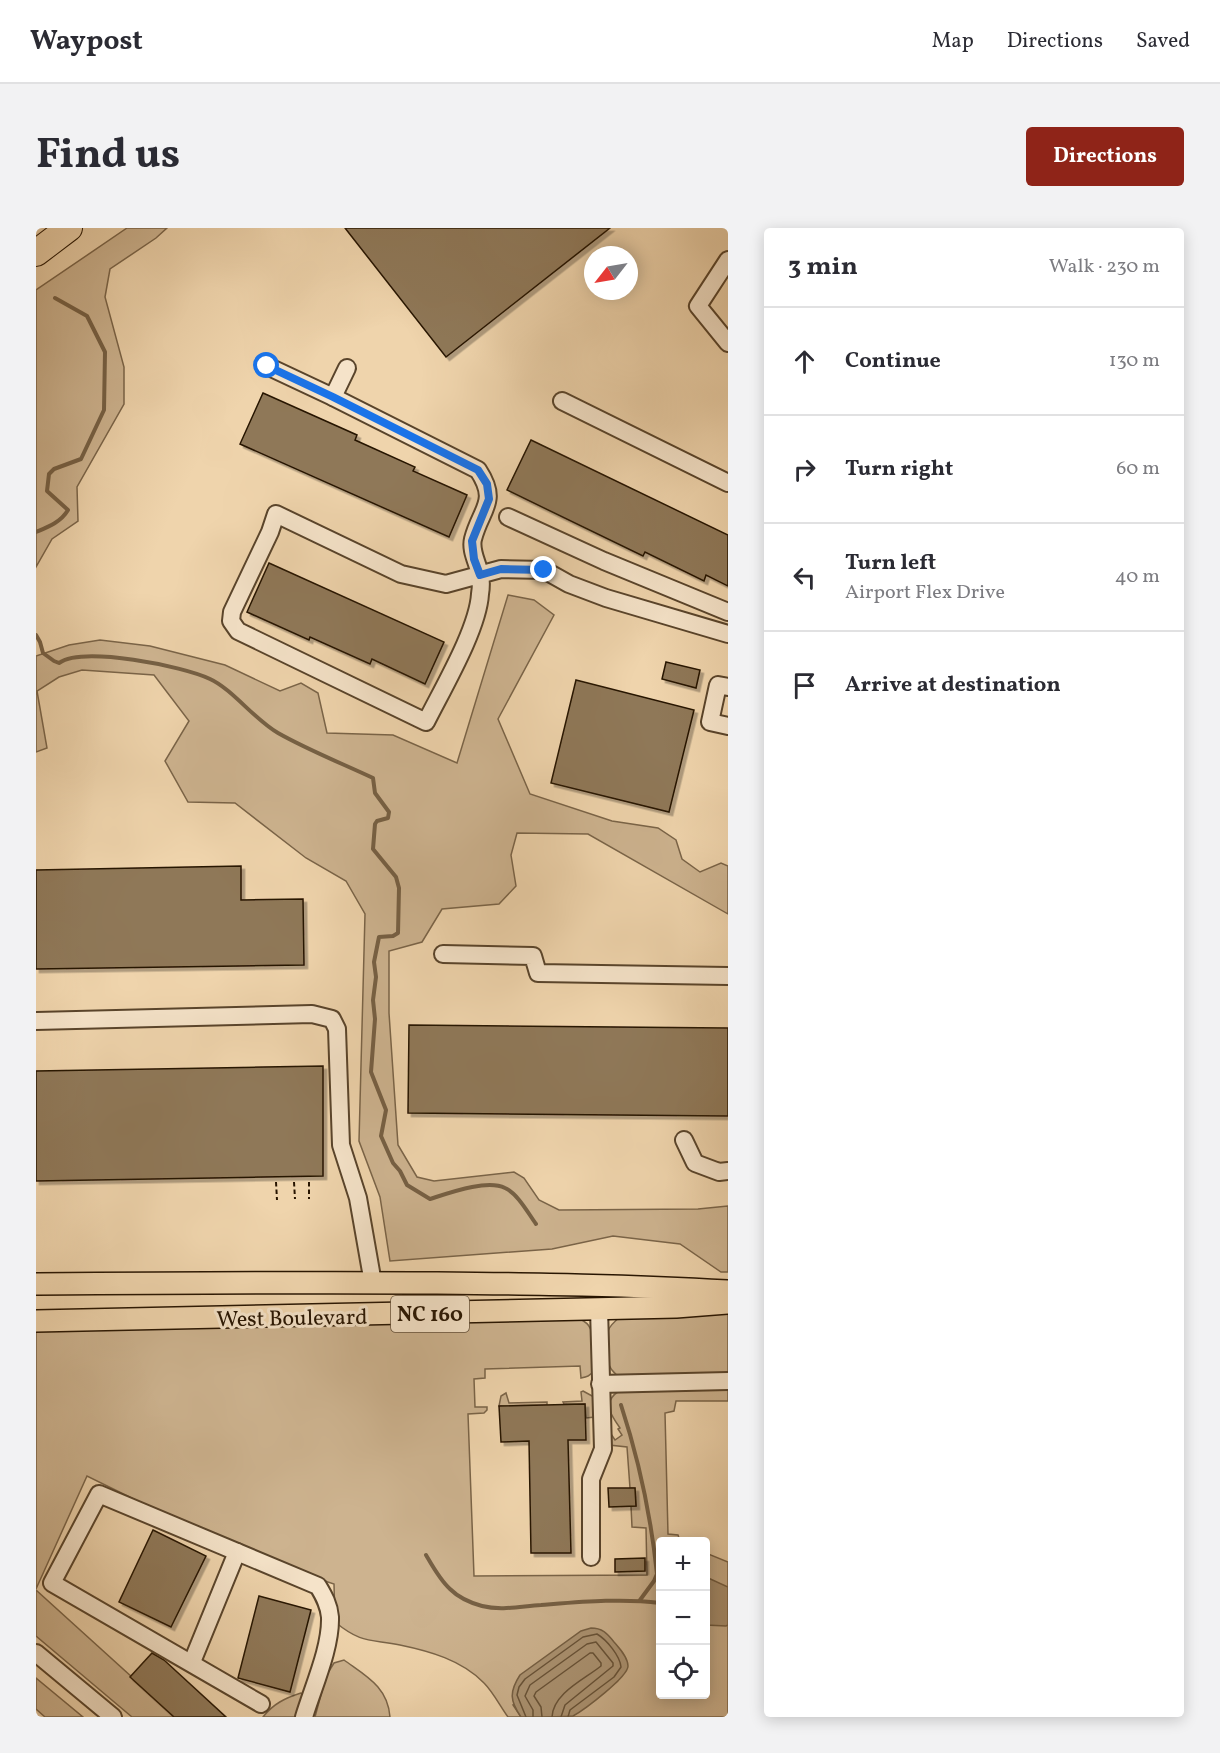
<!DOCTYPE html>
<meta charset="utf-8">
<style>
body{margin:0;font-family:Vollkorn,serif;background:#f2f2f3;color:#2b2b33}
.controls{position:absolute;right:18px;bottom:18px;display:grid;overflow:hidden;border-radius:6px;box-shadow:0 3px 15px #0003}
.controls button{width:54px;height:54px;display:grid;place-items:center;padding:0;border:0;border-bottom:2px solid #e1e1e2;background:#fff;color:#2b2b33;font:30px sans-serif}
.compass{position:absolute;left:548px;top:18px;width:54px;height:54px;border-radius:50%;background:#fff;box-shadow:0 3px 15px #0003;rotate:239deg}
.stop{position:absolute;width:18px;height:18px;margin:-14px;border:4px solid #1a73e8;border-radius:50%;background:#fff}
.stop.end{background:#1a73e8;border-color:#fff;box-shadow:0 2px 6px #0008}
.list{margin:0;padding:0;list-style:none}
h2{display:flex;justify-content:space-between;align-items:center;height:78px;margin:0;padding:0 24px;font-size:26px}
h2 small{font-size:20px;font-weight:400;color:#7c7c81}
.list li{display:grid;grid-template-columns:39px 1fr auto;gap:18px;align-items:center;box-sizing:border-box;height:108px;padding:0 24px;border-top:2px solid #e1e1e2}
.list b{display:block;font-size:22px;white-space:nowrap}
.list p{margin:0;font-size:20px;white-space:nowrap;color:#7c7c81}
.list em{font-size:20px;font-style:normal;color:#7c7c81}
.icon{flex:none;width:33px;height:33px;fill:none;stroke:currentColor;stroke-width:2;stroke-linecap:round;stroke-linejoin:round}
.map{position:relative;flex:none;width:692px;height:1489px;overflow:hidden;border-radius:6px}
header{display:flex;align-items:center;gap:36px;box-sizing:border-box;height:84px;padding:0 30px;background:#fff;border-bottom:2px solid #e1e1e2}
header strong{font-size:28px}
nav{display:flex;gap:33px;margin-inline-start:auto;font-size:21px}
.intro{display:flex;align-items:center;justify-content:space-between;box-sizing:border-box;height:144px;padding:0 36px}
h1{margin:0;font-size:42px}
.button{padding:15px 27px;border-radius:6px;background:#8f2418;color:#fff;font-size:21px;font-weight:700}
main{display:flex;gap:36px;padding:0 36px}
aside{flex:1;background:#fff;border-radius:6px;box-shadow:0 3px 15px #0003}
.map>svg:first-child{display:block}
.green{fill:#cdb38f;stroke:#7a6448;stroke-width:1.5}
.water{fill:#ab9372;stroke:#766044;stroke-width:1.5}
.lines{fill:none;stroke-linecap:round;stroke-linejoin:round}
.shore{stroke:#695439;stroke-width:1.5}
.stream{stroke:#766044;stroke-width:4}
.building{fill:#8f7859;stroke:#271400;stroke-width:1.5;filter:url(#shadow)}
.minor-casing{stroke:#59442b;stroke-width:20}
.major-casing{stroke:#271400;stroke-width:24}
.highway-casing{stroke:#271400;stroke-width:28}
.path{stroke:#271400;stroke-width:2;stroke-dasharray:4.5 3;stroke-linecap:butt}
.minor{stroke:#f5e3c9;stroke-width:16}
.major{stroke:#efd4ac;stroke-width:21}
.highway{stroke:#efd4ac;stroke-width:26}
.route{stroke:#1a73e8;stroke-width:8}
.labels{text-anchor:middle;stroke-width:6;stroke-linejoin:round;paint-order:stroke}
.shield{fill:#f5e3c9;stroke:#65523c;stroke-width:1.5}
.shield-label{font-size:21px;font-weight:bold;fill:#271400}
.street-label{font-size:22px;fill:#271400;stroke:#f5e3c9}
</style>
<header>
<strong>Waypost</strong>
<nav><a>Map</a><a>Directions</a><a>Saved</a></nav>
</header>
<div class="intro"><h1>Find us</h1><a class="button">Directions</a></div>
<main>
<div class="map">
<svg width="692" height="1489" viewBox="0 0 692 1489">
<defs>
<filter id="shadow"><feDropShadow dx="3.5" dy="3.5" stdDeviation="0" flood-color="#0004"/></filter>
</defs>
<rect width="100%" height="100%" fill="#efd4ac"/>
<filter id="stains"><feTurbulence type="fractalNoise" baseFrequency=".00333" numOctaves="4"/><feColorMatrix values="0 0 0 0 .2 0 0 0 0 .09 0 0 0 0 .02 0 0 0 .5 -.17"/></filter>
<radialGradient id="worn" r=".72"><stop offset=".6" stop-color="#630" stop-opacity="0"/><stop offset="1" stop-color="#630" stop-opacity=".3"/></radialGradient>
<g class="green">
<path d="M91,0h40l-11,10 -46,31 -5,28 19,70v37l-47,83 1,34 -26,18 -16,28v-277z"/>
<path d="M472,367l26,5 20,15 -56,104 32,75 82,27 46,7 18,12 6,19 18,13 21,-9 7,3v48l-140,-80 -71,-1 -6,22 5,31 -17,18 -57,5 -20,33 -33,9v62l9,132 19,32 17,4 80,-9 10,6 15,22 20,10 139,-1 30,-3v66h-7l-41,-28 -67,-8 -61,13 -162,12 -10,-64 -21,-56 6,-227 -19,-33 -40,-23 -71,-55 -47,-1 -23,-41 24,-40 -35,-46 -72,-5 -23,7 -22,14 10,57 -11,4v-96l33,-11 31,-5 50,6 75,19 55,26 21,-8 17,10 9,40 66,2 64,28z"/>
<path d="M692,1084v61l-107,4c-16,-6 -19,-33 -13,-46 2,-6 7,-10 12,-14z"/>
<path d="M544,1091c4,2 8,4 10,9 4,7 6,36 3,43 -2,5 -7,6 -12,7l-1,-12 -95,3v9l-11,1 1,28h12v3l-3,3 -16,1 6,162 173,-1 -1,-47 -14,-1 -1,-21h5l-1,-18h-5l-3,-41 -18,-2 -1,-8 3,-3 4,6 7,-5 -4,-6 2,-1c-10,-14 -18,-26 -1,-37l109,-4v14h-52l-2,10 -9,2 3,121 10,1 2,6 -20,1v152h46v-141l22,9v155h-157l47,-36 -105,24 8,12h-13c-8,-11 -15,-25 -24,-34 -22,-23 -55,-32 -84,-38 -30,-6 -38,-1 -65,-23l-1,-38 -24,-8 -28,-4 -195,-96 -51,113v-260z"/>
<path d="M547,1163l11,6 1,20 -9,1 -1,-14h-21l-1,-2 19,-1 -1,-9z"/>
<path d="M470,1165l3,10 38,-1v3l-48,1 2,-10z"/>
<path d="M0,1362l140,127h-44l-96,-81z"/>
<path d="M308,1432c22,16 44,27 46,57h-75l11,-41 8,-13z"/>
<path d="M0,1450l47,39h-38l-9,-8z"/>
<path d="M265,1465l3,4 -6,20h-35c10,-13 22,-19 38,-24z"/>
</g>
<g class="water">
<path d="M670,1349l22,10v38l-2,1 -20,-1z"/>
<path d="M555,1400c11,0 16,5 23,14 5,6 14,15 14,24 0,11 -44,44 -55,50 -9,1 -40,1 -52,1 -11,-16 -12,-25 -1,-42l61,-44z"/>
</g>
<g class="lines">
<g class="shore">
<path d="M490,1489l-9,-22 2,-8 6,-8 58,-42 14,-3c10,6 23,22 24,33l-7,10 -44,33 -2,7"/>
<path d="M497,1489v-7l-8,-14 5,-11 57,-41 9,-2 17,21v3l-48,39 -4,12"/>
<path d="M506,1489l-1,-10 -7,-11 2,-4 54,-39h3l8,10v3c-16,13 -48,27 -49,51"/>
</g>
<g class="stream">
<path d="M0,304c12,-5 25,-10 32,-22l-21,-19 2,-17 5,-5 27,-10 23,-49 1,-58 -18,-36 -32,-18"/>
<path d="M0,407l4,7 3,11 11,8 5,2c24,-17 124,3 151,16 22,10 45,41 68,54 30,17 63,30 95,45l2,15 14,19 -1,6 -11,3 -2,3 -2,25 23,28 3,11 -1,45 -5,3 -14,1 -5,25 2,15 -3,23 2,19 -4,53 15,38 -5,26 12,27 7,8 7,14 23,14c19,-6 57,-20 75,-11 13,6 23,25 31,36"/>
<path d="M585,1177c18,55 30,112 36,169l-3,7 -14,19"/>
<path d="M390,1327c7,12 14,25 24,34 8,8 21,14 32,17 20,5 40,0 59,-1 39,-3 81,-7 119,-2"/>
</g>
</g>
<g class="building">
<path d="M309,0h265l-164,129z"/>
<path d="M227,165l94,42 -2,5 60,27 -2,4 54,24 -18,42 -209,-93z"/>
<path d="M495,212l197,95v51l-22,-11 -2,6 -59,-29 -2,4 -136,-66z"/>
<path d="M233,335l175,79 -19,42 -53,-25 -2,5 -60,-27 -1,3 -62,-28z"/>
<path d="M630,434l34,8 -4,18 -34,-9z"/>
<path d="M540,452l118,30 -25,102 -118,-29z"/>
<path d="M205,638v34l62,-1 1,66 -268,4v-99z"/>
<path d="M373,797l319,3v88l-320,-3z"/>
<path d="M287,838v110l-287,5v-110z"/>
<path d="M549,1176l1,36h-18l3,113h-40l-2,-112 -28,1 -2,-36z"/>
<path d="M572,1260h27l1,18 -27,1z"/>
<path d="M117,1302l53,26 -35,71 -52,-25z"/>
<path d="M609,1330v13l-30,1v-13z"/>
<path d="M223,1368l52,14 -21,82 -52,-14z"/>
<path d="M116,1425l12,7 62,57h-52l-44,-40z"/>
</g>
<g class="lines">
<defs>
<g id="minor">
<path d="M692,32l-30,46 30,37"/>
<path d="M231,138l66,31 145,73c21,32 3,38 -5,69 -3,12 5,24 7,36 1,5 1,13 0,19 -2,35 -37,94 -54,128l-188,-91 -7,-10 1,-9 38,-80 6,-18 125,60 45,10 55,-15 43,1 25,14 37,14 122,36"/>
<path d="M297,169l14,-29"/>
<path d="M526,173l166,82"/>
<path d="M472,289l96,44 124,51"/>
<path d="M692,459l-10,-2 -8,37 18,4"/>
<path d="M407,726l90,2 5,17 190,3"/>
<path d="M0,793l276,-7 20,5 5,10 4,116 17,53 15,85"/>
<path d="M648,912l11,23 24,9 9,-1"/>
<path d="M564,1156l128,-3"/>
<path d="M555,1329v-78l12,-30 -4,-140"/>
<path d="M0,1425l77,64"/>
<path d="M156,1434l45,-110"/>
<path d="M225,1476l-209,-121 47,-89 219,92c6,10 11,19 12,31 1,31 -17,70 -26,100"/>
</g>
<g id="major">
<path d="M0,1056c134,-1 267,-2 401,-1 97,1 194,2 291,8"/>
<path d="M0,1093l640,-14 52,-4"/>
</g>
<path id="highway" d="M0,25l33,-25"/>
</defs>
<use href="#minor" class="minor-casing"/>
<use href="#major" class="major-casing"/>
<use href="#highway" class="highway-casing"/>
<g class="path">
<path d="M240,954l1,18"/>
<path d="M258,954l1,17"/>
<path d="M273,954v17"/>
</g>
<use href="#minor" class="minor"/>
<use href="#major" class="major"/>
<use href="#highway" class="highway"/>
</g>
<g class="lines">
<path class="route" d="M231,138l66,31 145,73 9,14 2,15 -17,42 2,18 6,16 21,-6 43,1"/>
</g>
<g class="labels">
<rect class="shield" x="355" y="1068" width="78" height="36" rx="4.5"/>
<g class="shield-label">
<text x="394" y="1093">NC 160</text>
</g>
<g class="street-label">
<text transform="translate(256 1089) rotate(-1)" y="8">West Boulevard</text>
</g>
</g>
<rect width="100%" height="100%" filter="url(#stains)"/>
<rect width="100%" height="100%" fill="url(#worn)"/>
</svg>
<div class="controls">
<button>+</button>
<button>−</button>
<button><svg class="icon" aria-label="locate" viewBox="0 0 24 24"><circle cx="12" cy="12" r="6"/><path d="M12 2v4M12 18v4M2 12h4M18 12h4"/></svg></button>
</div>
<svg class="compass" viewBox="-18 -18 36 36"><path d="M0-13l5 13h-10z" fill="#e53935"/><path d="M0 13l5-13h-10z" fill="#7c7c81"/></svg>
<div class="stop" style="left:231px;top:138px"></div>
<div class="stop end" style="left:508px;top:342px"></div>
</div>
<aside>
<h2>3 min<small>Walk · 230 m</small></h2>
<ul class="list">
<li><svg class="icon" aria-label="ahead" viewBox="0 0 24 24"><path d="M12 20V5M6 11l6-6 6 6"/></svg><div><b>Continue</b></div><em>130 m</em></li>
<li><svg class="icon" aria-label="right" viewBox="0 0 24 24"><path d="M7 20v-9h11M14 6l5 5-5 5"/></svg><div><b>Turn right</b></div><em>60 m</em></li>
<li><svg class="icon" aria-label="left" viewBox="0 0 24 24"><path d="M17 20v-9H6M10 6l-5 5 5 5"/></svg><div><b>Turn left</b><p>Airport Flex Drive</p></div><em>40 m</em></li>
<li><svg class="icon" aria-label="arrive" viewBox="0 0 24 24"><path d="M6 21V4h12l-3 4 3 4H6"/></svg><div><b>Arrive at destination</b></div></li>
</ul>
</aside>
</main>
